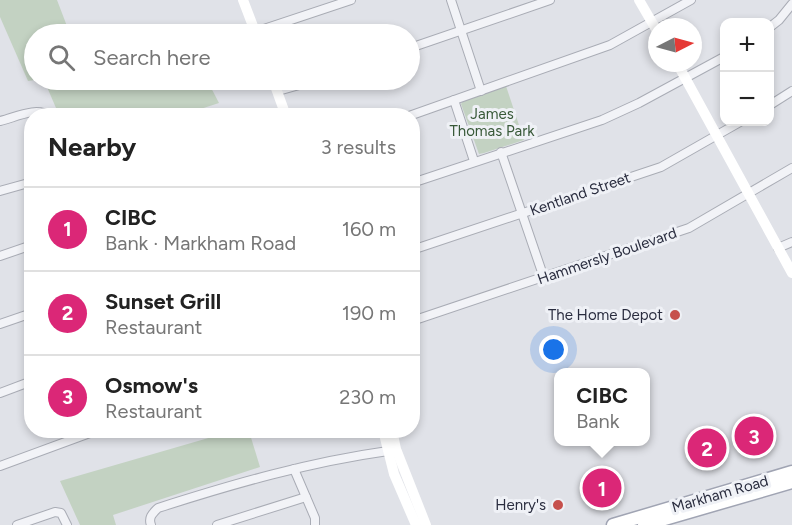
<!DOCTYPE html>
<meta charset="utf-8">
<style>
body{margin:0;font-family:Figtree,sans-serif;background:#f6f6f6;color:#222}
.controls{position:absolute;right:18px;top:18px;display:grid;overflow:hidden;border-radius:12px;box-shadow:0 3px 9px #0003}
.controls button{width:54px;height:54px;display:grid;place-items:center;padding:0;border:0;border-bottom:2px solid #e0e0e0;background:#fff;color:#222;font:30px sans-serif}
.compass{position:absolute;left:648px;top:18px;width:54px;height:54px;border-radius:50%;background:#fff;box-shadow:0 3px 9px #0003;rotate:84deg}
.you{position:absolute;left:554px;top:350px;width:21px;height:21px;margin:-15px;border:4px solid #fff;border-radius:50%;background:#1a73e8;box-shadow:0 0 0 9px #1a73e833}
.badge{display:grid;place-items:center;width:39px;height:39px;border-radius:50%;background:#db2777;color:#fff;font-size:20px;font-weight:700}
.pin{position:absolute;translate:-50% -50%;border:3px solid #fff;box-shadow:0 2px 6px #0006}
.popup{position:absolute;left:554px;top:368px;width:96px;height:78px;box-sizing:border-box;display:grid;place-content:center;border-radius:12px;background:#fff;filter:drop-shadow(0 2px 4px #0005);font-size:20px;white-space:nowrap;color:#767676}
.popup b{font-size:22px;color:#222}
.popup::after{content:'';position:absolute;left:50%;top:100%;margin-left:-12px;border:12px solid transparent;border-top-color:#fff}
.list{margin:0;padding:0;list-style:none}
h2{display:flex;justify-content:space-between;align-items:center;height:78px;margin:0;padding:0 24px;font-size:26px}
h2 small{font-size:20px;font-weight:400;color:#767676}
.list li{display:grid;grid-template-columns:39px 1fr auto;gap:18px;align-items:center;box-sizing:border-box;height:84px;padding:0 24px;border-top:2px solid #e0e0e0}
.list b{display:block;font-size:22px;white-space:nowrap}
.list p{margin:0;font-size:20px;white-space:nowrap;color:#767676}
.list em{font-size:20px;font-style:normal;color:#767676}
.icon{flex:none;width:33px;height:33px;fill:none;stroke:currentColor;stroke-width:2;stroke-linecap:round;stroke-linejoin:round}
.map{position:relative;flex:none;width:792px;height:525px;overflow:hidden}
.search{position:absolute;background:#fff;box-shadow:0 3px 9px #0003;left:24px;top:24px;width:396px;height:66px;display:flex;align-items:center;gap:15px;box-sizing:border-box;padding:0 21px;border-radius:33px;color:#767676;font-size:22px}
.panel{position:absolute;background:#fff;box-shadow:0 3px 9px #0003;left:24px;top:108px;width:396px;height:330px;border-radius:24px}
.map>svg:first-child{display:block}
.green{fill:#c3d2c2}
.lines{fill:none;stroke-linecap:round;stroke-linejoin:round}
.street-casing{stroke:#a9acb5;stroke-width:10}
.primary-casing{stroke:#a0a4b3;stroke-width:15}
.street{stroke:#f2f3f7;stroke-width:8}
.secondary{stroke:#fff;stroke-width:10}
.primary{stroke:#fff;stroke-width:12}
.poi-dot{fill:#c6504c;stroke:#eff1f6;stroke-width:2}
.labels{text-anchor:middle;stroke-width:6;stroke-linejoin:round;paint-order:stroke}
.park-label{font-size:15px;fill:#385938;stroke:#eff1f6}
.street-label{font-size:15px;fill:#2a2d3f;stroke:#eff1f6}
.poi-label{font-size:15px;fill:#2a2d3f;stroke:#eff1f6;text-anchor:end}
</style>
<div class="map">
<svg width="792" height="525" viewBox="0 0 792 525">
<rect width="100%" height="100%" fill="#e0e2e8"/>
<g class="green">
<path d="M0,0h57l13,34h-36l1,46 -7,1 -28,-64z"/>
<path d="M44,80h163l12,23 -37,12h-123z"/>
<path d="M506,86l18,54 -40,13 -5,1 -18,-50 2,-3z"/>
<path d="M236,430l13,1 11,36 -147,48 3,10h-36l-20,-44z"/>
</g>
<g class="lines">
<defs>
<g id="street">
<path d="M451,0l30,91"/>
<path d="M770,27l9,-7 13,-16"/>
<path d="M255,32l96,-32"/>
<path d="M410,48l140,-48"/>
<path d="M278,91l39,-11"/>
<path d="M454,100l20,61"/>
<path d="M770,105l22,-14"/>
<path d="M409,116l201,-71 81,-45"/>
<path d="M0,121c14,-3 37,-15 49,-5"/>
<path d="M501,152l43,126"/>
<path d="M412,183l190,-63 37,-17 85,-46"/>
<path d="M0,191l32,-9"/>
<path d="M778,248l14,-6"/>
<path d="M412,250l249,-83 79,-45"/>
<path d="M0,256l32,-11"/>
<path d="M412,321l277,-93 103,-60"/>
<path d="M0,324l32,-11"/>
<path d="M0,393l32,-12"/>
<path d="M0,466l98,-36"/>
<path d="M294,469l21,49v7"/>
<path d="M17,525l38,-13 6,1 6,12"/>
<path d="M151,525c-3,-8 2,-12 7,-17 75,-24 151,-46 230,-57"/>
<path d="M217,525l89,-28"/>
</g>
<g id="primary">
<path d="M613,525l179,-53"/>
<path d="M644,525l148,-43"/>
</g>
</defs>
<use href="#street" class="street-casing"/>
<use href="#primary" class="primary-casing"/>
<use href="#street" class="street"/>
<g class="secondary">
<path d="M243,0l13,34"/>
<path d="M639,0l18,31"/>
<path d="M677,63l115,210"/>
<path d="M273,80l13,36"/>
<path d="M383,430l11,44 22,51"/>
<path d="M392,430l4,19 30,76"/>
</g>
<use href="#primary" class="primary"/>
</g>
<g class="poi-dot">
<circle cx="675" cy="315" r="6"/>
<circle cx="558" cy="505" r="6"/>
</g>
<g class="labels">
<g class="park-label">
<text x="492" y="119">James<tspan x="492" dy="17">Thomas Park</tspan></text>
</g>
<g class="street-label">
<text transform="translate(580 194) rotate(-19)" y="5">Kentland Street</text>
<text transform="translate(607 256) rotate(-19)" y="5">Hammersly Boulevard</text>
<text transform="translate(720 494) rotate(-16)" y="5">Markham Road</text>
</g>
<g class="poi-label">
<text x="663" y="320">The Home Depot</text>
<text x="546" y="510">Henry's</text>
</g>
</g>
</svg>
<div class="controls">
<button>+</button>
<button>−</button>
</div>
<svg class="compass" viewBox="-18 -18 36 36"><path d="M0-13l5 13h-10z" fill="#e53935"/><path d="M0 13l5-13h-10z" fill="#767676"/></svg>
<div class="you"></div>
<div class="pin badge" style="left:602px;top:488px">1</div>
<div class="popup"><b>CIBC</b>Bank</div>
<div class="pin badge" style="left:707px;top:448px">2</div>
<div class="pin badge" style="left:754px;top:436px">3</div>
<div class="search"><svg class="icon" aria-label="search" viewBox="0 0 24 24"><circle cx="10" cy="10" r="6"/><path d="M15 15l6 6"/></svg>Search here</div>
<section class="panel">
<h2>Nearby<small>3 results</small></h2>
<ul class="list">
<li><span class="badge">1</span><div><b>CIBC</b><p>Bank · Markham Road</p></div><em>160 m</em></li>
<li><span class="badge">2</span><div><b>Sunset Grill</b><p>Restaurant</p></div><em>190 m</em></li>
<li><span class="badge">3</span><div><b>Osmow's</b><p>Restaurant</p></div><em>230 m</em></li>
</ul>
</section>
</div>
